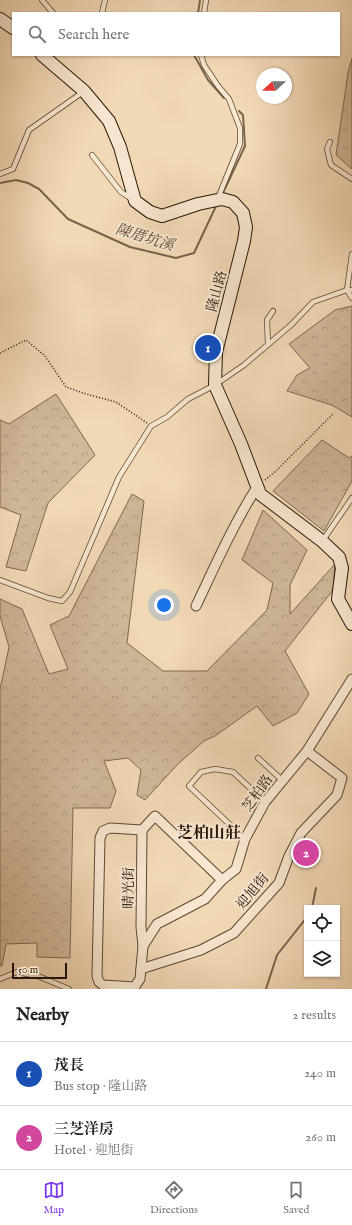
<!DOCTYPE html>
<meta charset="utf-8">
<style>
body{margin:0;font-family:"IM FELL English","Noto Serif TC",serif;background:#f2f2f2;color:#222}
.controls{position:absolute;right:12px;bottom:12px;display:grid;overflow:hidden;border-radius:0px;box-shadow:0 1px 3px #0004}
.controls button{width:36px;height:36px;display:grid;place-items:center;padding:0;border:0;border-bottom:1px solid #e0e0e0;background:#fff;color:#222;font:20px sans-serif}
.compass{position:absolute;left:256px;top:68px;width:36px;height:36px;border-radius:50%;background:#fff;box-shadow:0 1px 3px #0004;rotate:248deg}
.scale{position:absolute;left:12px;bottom:10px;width:55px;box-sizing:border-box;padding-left:4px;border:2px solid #281809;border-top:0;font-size:11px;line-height:14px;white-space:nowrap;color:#281809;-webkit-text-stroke:3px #f7e6d0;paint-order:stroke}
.you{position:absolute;left:164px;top:605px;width:14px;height:14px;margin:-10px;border:3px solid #fff;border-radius:50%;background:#1a73e8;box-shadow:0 0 0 6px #1a73e833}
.badge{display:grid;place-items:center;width:26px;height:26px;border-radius:50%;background:#7c3aed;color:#fff;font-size:13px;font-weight:700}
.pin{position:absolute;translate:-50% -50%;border:2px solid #fff;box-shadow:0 1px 4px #0006}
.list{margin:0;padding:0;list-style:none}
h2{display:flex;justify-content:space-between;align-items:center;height:52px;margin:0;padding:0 16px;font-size:17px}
h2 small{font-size:13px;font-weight:400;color:#767676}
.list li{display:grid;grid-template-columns:26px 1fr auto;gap:12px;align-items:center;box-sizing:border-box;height:64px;padding:0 16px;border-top:1px solid #e0e0e0}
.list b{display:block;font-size:15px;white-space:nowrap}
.list p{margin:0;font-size:13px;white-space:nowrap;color:#767676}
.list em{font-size:13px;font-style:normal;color:#767676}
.icon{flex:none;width:22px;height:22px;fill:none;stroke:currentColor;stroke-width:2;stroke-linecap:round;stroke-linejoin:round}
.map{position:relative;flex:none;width:352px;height:989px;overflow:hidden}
.search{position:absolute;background:#fff;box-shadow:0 1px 3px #0004;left:12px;right:12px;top:12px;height:44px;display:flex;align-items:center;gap:10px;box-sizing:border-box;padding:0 14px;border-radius:0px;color:#767676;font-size:15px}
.sheet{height:180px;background:#fff}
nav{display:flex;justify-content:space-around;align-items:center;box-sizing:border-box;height:56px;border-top:1px solid #e0e0e0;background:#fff;font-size:11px;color:#767676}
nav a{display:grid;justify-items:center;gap:2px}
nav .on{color:#7c3aed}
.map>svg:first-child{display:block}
.forest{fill:url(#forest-crowns);stroke:#7c6851}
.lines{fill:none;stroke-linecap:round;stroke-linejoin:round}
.stream{stroke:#78644d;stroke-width:2}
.lane-casing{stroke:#5a4834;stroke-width:6}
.street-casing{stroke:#5a4834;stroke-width:11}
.secondary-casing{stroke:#281809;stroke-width:14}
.path{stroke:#281809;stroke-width:1.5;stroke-dasharray:1 2;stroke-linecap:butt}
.lane{stroke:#f7e6d0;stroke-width:4.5}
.street{stroke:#f7e6d0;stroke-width:9}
.secondary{stroke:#f7e6d0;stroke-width:12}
.labels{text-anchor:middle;stroke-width:4;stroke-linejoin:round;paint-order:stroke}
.street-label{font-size:14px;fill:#281809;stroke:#f7e6d0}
.water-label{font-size:15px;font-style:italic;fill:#5d4b37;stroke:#f7e6d0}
.quarter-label{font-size:16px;font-weight:bold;fill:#281809;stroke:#f7e6d0}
</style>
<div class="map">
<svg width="352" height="989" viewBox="0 0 352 989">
<defs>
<pattern id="forest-crowns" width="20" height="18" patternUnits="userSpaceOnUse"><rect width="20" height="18" fill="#d0b899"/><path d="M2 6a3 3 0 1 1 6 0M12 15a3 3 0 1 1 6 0" fill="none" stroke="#b39d82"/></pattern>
</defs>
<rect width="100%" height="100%" fill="#f2d9b6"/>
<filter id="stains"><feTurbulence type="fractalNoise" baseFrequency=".005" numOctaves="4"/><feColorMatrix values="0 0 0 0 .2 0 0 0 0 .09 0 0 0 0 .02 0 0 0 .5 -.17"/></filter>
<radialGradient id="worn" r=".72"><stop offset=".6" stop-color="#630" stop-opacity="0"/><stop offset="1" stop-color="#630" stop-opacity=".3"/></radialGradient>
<g class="forest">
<path d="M352,58v111l-16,-14 12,-82z"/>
<path d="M352,306v111l-20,-12 -45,-14 10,-16 13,-7 -21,-24 46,-34z"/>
<path d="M56,394l39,61 -47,48 -22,68 -20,-4 15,-52 -21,-8v-87l9,4z"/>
<path d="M322,440l27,18 3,-2v25l-28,50 -51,-40z"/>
<path d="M132,494l12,7 -17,142 36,28h44l60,-61 6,-27 -31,-23 21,-50 44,40 -17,35v29l45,-50 -2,26 -48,61 24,43 -12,19 -24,13 -16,-20 -42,30 -11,5 -26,23 -33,36 -8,-5 4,-25 -13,-12 -24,3 12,30 -6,17h-37l-3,150 -33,-1v-14l-31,1 -4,22h-2v-277l9,-42 -9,-31v-17l22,10 27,65 19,-5 -18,-44 19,-9z"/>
</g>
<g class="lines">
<g class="stream">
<path d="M198,13l2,-13"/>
<path d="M194,55l14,25 16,18"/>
<path d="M0,183l16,-3 12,3 11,6 29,30 62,28 46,11 18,-5 23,-49"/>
<path d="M222,195l23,-49 -2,-31 -4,-4"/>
<path d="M312,908l4,-20"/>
<path d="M266,989l11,-34 30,-38"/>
</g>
<defs>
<g id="lane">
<path d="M42,0l11,13"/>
<path d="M102,13l3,-13"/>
<path d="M204,13l2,-13"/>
<path d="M201,55l3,10 14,21 11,13 11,29v16l-22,54"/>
<path d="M330,142l-3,7 4,16 21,14"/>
<path d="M92,155l29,37 11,7"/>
<path d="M0,174l13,-5 16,-39 54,-38"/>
<path d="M352,254l-5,36 5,8"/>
<path d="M268,344l-1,-24 6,-9"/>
<path d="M323,540l29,-42"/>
<path d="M0,580l48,18 14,3 8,-9 49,-115 32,-51 16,-9 21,-18 27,-14 29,-20 47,-40 22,-23 34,-12h5"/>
<path d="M258,758l25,23"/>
<path d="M245,839l-56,-53 12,-14 14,-3 18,3 32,30"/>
<path d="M0,979l17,-7 21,4 31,13"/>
</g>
<g id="street">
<path d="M196,606c19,-40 37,-81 61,-119"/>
<path d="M142,830l-1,97 2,19"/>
<path d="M142,830l13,-14 67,64"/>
<path d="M141,969l60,-19 33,-17 45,-50 10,-27 12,-23 36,-38 5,-17 -35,-27"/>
<path d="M135,987l-32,-2 -4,-3 -2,-6 3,-138 3,-7 7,-3 32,2"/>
<path d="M133,989l7,-10 3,-33 14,-22 48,-25 17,-19 14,-11 9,-30 20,-37 42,-51 45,-72"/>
</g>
<g id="secondary">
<path d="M0,19l13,9"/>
<path d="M42,55l42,36 25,30 11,26 15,54 15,11 12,4 36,-12 24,-5 11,3 10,11 3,14 -2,14 -28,111 -1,33 26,59 19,50 62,47 17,16 3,11 -4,31 14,25"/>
</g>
</defs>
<use href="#lane" class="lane-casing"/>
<use href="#street" class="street-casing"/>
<use href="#secondary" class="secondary-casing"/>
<g class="path">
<path d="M0,353l26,-13 19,16 21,31 20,7 30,8 31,21"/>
<path d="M265,480l12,-10 57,-57"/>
</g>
<use href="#lane" class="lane"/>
<use href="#street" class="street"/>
<use href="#secondary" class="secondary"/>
</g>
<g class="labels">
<g class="street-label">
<text transform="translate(216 291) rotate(-75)" y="5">隆山路</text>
<text transform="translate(257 793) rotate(-55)" y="5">芝柏路</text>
<text transform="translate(128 888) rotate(-89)" y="5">晴光街</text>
<text transform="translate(252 891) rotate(-50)" y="5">迎旭街</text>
</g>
<g class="water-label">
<text transform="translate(145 237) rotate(17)" y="5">陳厝坑溪</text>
</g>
<g class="quarter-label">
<text x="209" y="838">芝柏山莊</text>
</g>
</g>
<rect width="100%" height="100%" filter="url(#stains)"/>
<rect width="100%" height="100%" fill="url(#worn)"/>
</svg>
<div class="controls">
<button><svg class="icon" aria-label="locate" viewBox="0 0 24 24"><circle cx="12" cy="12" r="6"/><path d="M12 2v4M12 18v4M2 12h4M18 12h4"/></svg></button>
<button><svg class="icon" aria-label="layers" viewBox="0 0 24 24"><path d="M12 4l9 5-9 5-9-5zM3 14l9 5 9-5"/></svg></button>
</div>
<svg class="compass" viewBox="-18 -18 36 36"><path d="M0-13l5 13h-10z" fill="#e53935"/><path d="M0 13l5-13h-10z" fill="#767676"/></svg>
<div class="scale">50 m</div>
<div class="you"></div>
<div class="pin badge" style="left:208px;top:348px;background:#1a4fb4">1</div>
<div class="pin badge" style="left:306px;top:853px;background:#d1479c">2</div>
<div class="search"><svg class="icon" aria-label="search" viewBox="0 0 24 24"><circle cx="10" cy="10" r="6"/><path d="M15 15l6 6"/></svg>Search here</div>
</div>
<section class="sheet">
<h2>Nearby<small>2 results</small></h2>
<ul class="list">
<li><span class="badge" style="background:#1a4fb4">1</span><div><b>茂長</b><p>Bus stop · 隆山路</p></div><em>240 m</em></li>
<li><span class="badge" style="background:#d1479c">2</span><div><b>三芝洋房</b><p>Hotel · 迎旭街</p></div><em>260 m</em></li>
</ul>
</section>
<nav>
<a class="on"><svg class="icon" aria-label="map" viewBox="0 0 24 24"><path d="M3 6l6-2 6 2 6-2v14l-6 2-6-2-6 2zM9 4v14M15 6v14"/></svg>Map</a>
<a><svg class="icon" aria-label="directions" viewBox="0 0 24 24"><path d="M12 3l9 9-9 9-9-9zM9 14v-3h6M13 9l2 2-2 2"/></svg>Directions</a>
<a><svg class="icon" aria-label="saved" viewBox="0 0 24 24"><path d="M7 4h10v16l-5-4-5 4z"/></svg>Saved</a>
</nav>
